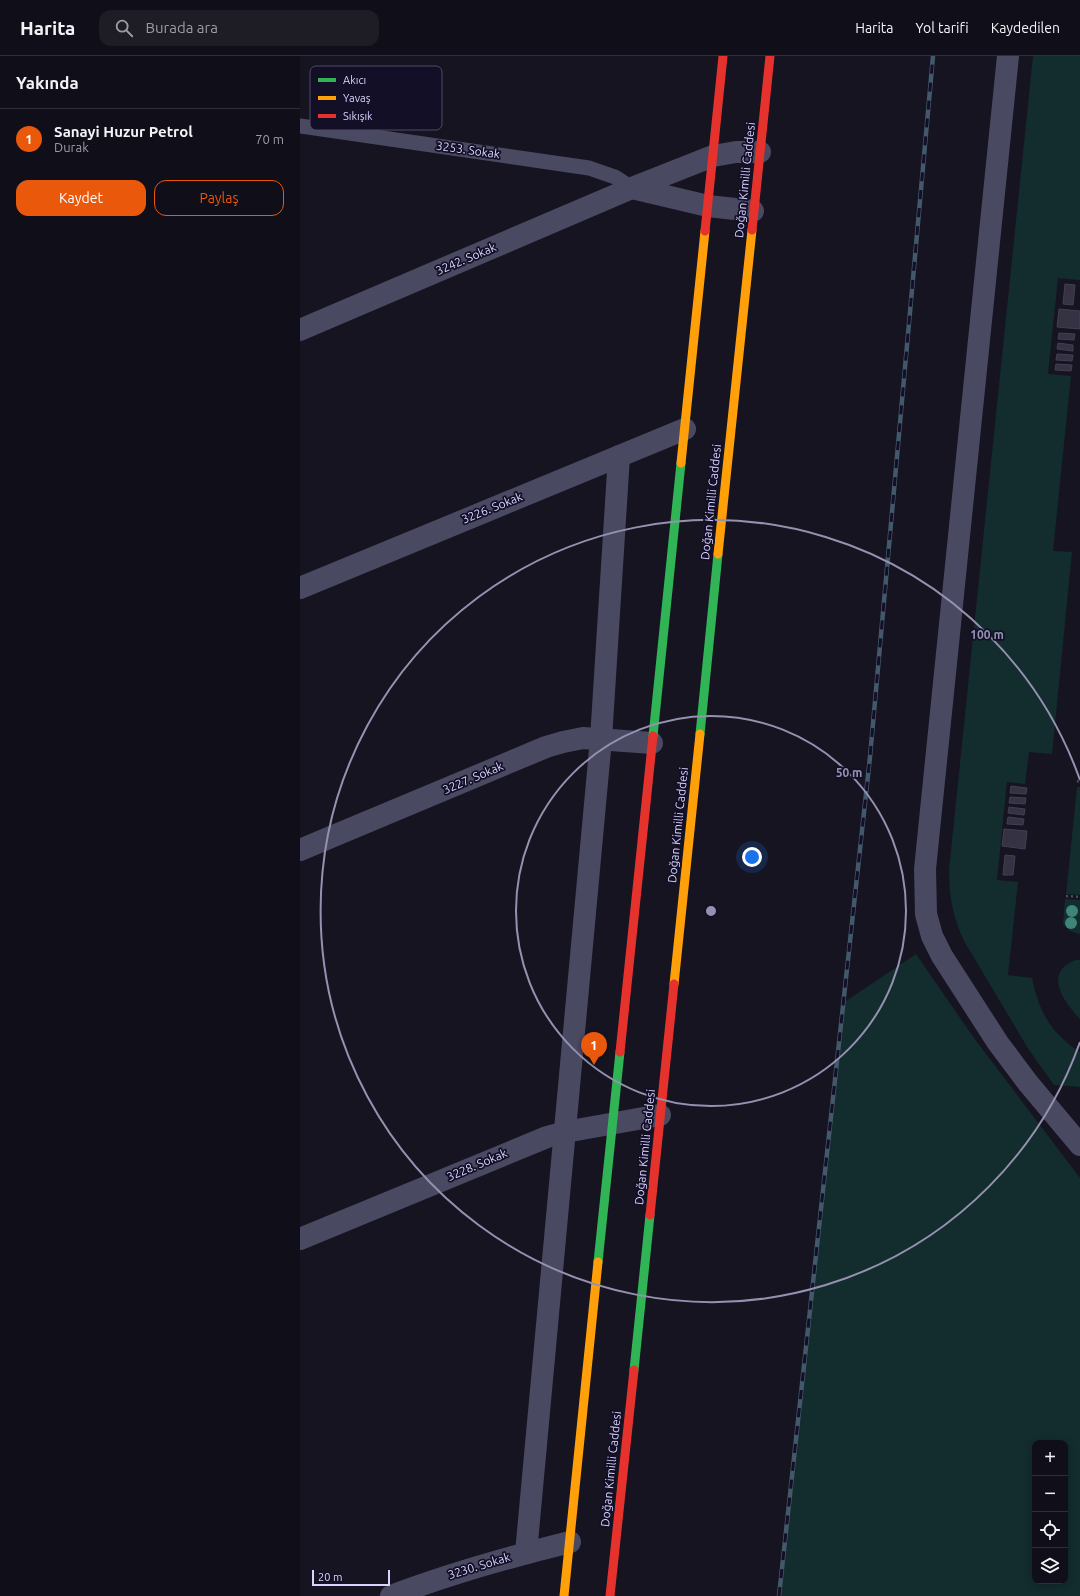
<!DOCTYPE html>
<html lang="tr">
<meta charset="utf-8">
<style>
body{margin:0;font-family:Ubuntu,sans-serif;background:#1e1d26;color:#f1f3f6}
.controls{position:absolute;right:12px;bottom:12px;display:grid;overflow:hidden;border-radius:8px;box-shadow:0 2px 10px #0003}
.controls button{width:36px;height:36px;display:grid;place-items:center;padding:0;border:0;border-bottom:1px solid #302f38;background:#100f19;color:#f1f3f6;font:20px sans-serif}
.scale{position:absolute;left:12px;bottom:10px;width:78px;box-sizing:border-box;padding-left:4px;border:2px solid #d9d4ff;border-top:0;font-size:11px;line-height:14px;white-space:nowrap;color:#d9d4ff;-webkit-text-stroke:3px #130f26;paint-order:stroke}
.you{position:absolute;left:452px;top:801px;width:14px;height:14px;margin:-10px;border:3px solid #fff;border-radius:50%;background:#1a73e8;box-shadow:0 0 0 6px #1a73e833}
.badge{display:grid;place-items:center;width:26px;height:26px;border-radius:50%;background:#ea580c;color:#fff;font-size:13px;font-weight:700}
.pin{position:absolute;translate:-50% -33px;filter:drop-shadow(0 1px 2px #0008)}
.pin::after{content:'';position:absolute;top:21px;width:14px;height:12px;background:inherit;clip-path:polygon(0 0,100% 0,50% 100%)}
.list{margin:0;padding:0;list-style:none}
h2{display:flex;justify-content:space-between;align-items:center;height:52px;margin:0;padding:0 16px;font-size:17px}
h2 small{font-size:13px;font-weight:400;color:#9c9ca2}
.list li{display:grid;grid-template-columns:26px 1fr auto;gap:12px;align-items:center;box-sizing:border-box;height:60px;padding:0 16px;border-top:1px solid #302f38}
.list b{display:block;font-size:15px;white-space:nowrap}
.list p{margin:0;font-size:13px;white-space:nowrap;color:#9c9ca2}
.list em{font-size:13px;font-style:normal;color:#9c9ca2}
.actions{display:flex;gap:8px;padding:12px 16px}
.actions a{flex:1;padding:9px 0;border:1px solid #ea580c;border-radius:12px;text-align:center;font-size:14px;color:#ea580c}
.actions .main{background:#ea580c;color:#fff}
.icon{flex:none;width:22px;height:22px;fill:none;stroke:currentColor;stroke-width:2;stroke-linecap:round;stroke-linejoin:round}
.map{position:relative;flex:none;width:780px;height:1540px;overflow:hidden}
header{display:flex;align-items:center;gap:24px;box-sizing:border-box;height:56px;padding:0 20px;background:#100f19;border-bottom:1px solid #302f38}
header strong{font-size:19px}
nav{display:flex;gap:22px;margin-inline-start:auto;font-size:14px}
.search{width:280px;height:36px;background:#1e1d26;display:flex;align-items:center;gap:10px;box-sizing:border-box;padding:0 14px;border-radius:12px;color:#9c9ca2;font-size:15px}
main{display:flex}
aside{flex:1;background:#100f19}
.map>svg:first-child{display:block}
.green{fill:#132c2d;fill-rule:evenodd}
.building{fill:#343243;stroke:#433f54}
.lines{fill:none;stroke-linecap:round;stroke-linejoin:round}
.path{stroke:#44505f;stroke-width:2.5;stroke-dasharray:2 3;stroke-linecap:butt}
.lane{stroke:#4a4962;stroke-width:15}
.street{stroke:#4a4962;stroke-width:22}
.fast{stroke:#30b455;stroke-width:9}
.slow{stroke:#ff9f0a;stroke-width:9}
.jam{stroke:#e5322d;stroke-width:9}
.rail-casing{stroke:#43596b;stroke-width:4.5}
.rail{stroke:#130f26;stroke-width:3;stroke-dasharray:9;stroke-linecap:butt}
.tree{fill:#3e8478}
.ring{fill:none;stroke:#9591b1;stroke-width:2}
.labels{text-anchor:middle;stroke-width:3.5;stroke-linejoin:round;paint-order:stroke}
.street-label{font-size:12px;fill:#d9d4ff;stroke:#130f26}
.key{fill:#130f26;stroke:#4e4a67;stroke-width:1}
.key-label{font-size:11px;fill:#d9d4ff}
.centre{fill:#9591b1;stroke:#130f26;stroke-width:2}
.ring-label{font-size:12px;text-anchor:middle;font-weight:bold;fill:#9591b1;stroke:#130f26;stroke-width:3.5;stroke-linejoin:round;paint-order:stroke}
</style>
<header>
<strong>Harita</strong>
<div class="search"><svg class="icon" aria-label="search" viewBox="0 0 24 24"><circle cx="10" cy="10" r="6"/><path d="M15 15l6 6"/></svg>Burada ara</div>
<nav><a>Harita</a><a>Yol tarifi</a><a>Kaydedilen</a></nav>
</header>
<main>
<aside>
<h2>Yakında<small></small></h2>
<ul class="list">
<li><span class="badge">1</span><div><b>Sanayi Huzur Petrol</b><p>Durak</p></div><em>70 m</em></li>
</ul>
<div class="actions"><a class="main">Kaydet</a><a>Paylaş</a></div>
</aside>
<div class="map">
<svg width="780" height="1540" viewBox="0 0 780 1540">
<rect width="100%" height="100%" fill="#161421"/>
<g class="green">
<path d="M733,0h47v224l-22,-2 -10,96 23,2 -18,175 19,1 -20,202 -23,-2 -4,32 -18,-2 -10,98 21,2 -10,93 24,3c7,33 18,55 48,74v35l-26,-2 -25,-35 -65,-109c-11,-23 -15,-45 -15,-71z"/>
<path d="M777,731h3v108l-14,-1z"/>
<path d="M765,843l15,1v34l-10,-3 -7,-7z"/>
<path d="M616,898l58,84 106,140v418h-301l64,-593zM735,1387h30v138h-30z"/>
<path d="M776,904h4v59c-16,-17 -38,-47 -4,-59z"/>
</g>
<g class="building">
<path d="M765,228l10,1 -2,20 -10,-1z"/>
<path d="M759,253l21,2v18l-23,-2z"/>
<path d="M759,277l16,1 -1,6 -16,-1z"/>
<path d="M758,287l15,2v6l-16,-2z"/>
<path d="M757,298l16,1 -1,6 -16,-1z"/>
<path d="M756,308l16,1 -1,6 -16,-1z"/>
<path d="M711,730l16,2 -1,6 -16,-1z"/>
<path d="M710,741l16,1 -1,6 -16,-1z"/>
<path d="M709,751l16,2 -1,6 -16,-2z"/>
<path d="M708,761l16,2 -1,6 -16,-1z"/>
<path d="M704,773l23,2 -2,18 -23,-3z"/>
<path d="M705,799l10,1 -2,19h-10z"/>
</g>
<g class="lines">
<g class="path">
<path d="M777,725l3,1"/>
<path d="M766,840l14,1"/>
</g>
<path class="lane" d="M0,70l289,42 26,9 17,11"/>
<g class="street">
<path d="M708,0l-83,813 1,45 6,22 10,20 56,87 30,40 52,62"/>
<path d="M453,155l-45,-5 -76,-18 81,-32 23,-4h24"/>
<path d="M0,274l332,-142"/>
<path d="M0,532l385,-159"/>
<path d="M0,794l246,-103 17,-5 20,-4 69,5"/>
<path d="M0,1183l247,-102 18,-5 95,-17"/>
<path d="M226,1497l75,-814 18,-283"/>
<path d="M91,1540c58,-22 118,-39 179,-54"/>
</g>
<g class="fast">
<path d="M400,678l18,-180"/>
<path d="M353,680l28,-273"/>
<path d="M298,1206l22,-210"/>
<path d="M334,1314l16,-155"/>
</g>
<g class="slow">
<path d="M381,407l24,-232"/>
<path d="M418,498l34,-324"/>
<path d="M374,928l26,-250"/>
<path d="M264,1540l34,-334"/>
</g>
<g class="jam">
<path d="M452,174l18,-174"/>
<path d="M405,175l18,-175"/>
<path d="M320,996l33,-316"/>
<path d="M350,1159l24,-231"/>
<path d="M310,1540l24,-226"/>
</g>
<defs>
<path id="rail" d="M479,1540l91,-839 63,-701"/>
</defs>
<use href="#rail" class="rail-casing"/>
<use href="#rail" class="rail"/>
</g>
<g class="tree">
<circle cx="772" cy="855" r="6"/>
<circle cx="771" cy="867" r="6"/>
</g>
<g class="ring">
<circle cx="411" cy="855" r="195"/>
<path d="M780 986A391 391 0 1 1 780 724"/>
</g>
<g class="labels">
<g class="street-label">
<text transform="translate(168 94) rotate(8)" y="4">3253. Sokak</text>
<text transform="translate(445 124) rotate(-84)" y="4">Doğan Kimilli Caddesi</text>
<text transform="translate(166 203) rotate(-23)" y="4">3242. Sokak</text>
<text transform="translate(411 446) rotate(-84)" y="4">Doğan Kimilli Caddesi</text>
<text transform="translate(192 452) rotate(-22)" y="4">3226. Sokak</text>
<text transform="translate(173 722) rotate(-23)" y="4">3227. Sokak</text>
<text transform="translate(378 769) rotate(-84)" y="4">Doğan Kimilli Caddesi</text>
<text transform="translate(345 1091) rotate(-84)" y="4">Doğan Kimilli Caddesi</text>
<text transform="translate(177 1109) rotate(-23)" y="4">3228. Sokak</text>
<text transform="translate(311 1413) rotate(-84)" y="4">Doğan Kimilli Caddesi</text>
<text transform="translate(179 1510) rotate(-17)" y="4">3230. Sokak</text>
</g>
</g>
<rect x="10" y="10" width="132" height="64" rx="6" class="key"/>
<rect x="18" y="22" width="18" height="4" fill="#30b455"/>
<rect x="18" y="40" width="18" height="4" fill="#ff9f0a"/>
<rect x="18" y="58" width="18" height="4" fill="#e5322d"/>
<g class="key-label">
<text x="43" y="28">Akıcı</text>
<text x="43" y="46">Yavaş</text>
<text x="43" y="64">Sıkışık</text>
</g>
<circle cx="411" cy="855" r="6" class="centre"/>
<g class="ring-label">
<text x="687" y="583">100 m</text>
<text x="549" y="721">50 m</text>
</g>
</svg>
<div class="controls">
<button>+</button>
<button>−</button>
<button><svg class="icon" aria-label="locate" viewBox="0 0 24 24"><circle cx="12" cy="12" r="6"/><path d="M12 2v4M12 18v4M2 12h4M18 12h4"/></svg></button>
<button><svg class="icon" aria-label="layers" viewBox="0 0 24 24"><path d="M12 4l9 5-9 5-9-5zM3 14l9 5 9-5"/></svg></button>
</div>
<div class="scale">20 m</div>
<div class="you"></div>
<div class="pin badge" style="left:294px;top:1009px">1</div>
</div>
</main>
